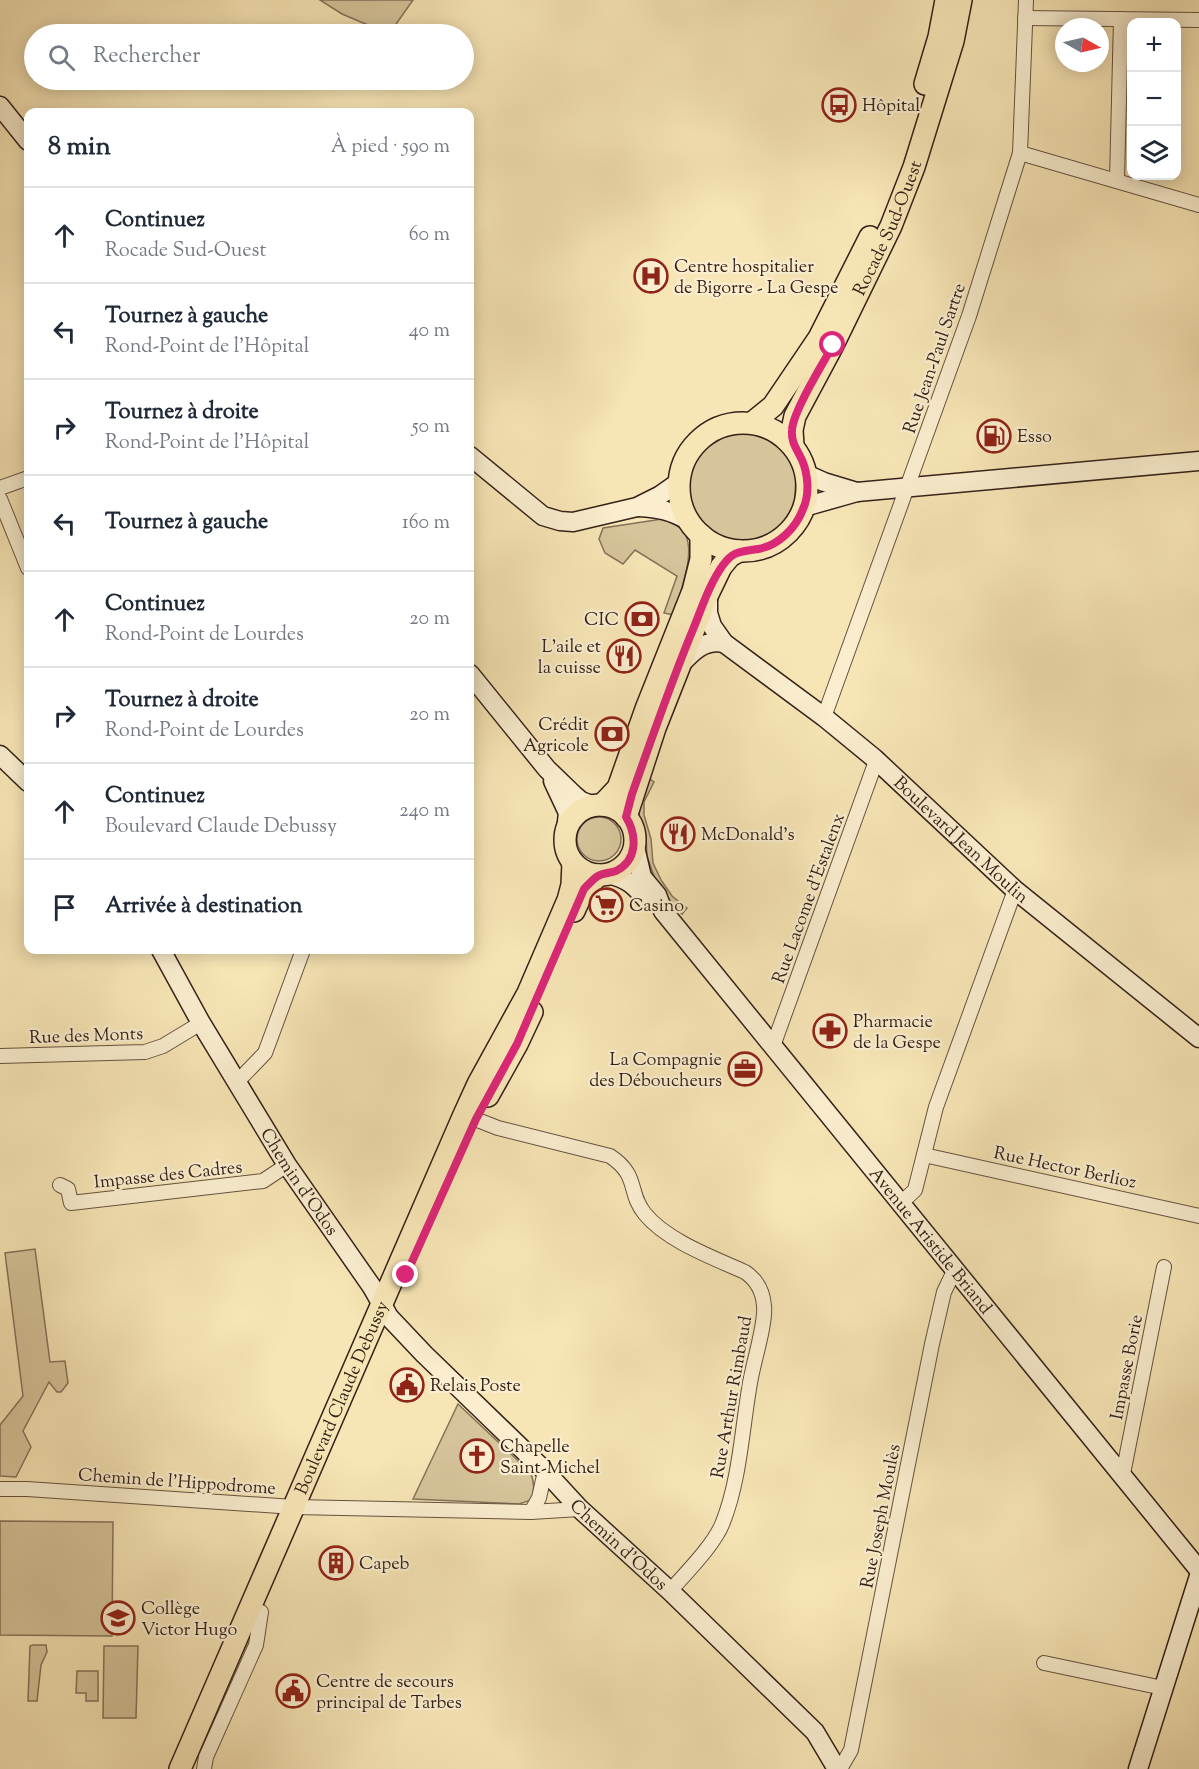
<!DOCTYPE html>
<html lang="fr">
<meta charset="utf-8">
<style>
body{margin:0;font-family:"Sorts Mill Goudy",serif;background:#f6f6f7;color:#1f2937}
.controls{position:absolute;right:18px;top:18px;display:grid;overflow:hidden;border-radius:12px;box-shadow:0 3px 15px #0003}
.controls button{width:54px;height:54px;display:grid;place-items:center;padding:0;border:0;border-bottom:2px solid #e0e1e3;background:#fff;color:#1f2937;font:30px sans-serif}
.compass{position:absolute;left:1055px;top:18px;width:54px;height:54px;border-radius:50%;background:#fff;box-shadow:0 3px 15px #0003;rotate:98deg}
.stop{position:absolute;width:18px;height:18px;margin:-14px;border:4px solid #db2777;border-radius:50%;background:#fff}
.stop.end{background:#db2777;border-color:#fff;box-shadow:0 2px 6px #0008}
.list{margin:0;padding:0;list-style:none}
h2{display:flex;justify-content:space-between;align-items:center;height:78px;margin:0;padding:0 24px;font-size:26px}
h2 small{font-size:20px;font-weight:400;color:#747a83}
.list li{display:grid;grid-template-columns:39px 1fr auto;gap:18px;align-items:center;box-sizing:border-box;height:96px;padding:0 24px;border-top:2px solid #e0e1e3}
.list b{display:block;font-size:22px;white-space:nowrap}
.list p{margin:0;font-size:20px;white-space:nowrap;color:#747a83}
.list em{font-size:20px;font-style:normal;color:#747a83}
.icon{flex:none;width:33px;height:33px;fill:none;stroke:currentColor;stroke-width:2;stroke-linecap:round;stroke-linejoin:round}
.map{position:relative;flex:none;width:1199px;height:1769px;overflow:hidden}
.search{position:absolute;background:#fff;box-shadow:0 3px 15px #0003;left:24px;top:24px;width:450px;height:66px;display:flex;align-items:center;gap:15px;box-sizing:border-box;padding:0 21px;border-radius:33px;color:#747a83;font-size:22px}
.panel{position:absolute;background:#fff;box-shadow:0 3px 15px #0003;left:24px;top:108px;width:450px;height:846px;border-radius:12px}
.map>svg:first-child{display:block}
.green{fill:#d6c49a;stroke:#86725a;stroke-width:1.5}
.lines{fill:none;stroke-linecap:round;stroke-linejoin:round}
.street-casing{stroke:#665240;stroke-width:16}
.secondary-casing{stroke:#352119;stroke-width:21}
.primary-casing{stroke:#352119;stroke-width:24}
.street{stroke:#faeecf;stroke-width:14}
.secondary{stroke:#faeecf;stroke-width:18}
.primary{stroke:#f7e5b5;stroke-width:21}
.route{stroke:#db2777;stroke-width:8}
.labels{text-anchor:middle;stroke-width:4.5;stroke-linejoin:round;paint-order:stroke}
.poi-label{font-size:18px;fill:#352119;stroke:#faeecf;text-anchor:start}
.street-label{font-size:18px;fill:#352119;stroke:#faeecf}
</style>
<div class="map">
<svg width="1199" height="1769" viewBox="0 0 1199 1769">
<rect width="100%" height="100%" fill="#f7e5b5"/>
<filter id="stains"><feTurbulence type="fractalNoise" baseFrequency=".00333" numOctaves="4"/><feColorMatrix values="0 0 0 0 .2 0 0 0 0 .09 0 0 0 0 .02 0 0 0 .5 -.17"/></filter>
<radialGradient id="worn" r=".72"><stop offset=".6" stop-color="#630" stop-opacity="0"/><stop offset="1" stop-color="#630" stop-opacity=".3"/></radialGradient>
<g class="green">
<path d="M320,0h93l-24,34 -47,-20z"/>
<path d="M750,430l27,12 10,15 9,17 -1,28 -12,22 -26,18 -25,-1 -18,-7 -14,-11 -10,-15 -3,-21 3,-17 10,-18 30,-19z"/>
<path d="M662,519c7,3 15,5 20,11 17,18 -3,64 -8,85l-10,-2 13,-37 -42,-26 -12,14 -18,-11 -6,-14 4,-11z"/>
<path d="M650,779l4,3 -10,20v13l7,24 2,24 8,17 11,16 15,12 -5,6 -16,-18 -11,-17 -8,-23 -1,-21 -7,-17v-10l8,-27z"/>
<circle cx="599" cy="839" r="22"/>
<path d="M35,1249l15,113 15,-1 3,22 -7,9h-4l-8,-10 -26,49 8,16 -15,30 -16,-1v-51l23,-29 -18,-143z"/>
<path d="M458,1404l72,68c5,10 5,18 1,28l-12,4 -106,-5z"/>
<path d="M0,1521l113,1 -1,114 -112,-1z"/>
<path d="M33,1645h13l1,7 -6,13 -4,36h-9l2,-55z"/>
<path d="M104,1646h34l-2,72h-33z"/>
<path d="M77,1671h21v30h-12v-8h-10z"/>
</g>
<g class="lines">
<defs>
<g id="street">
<path d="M1025,18l174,2"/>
<path d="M1020,153l179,52"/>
<path d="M1117,180l4,-161"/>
<path d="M0,488l28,-10"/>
<path d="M0,499l28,69"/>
<path d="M824,717l145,-401 51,-163 6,-153"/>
<path d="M773,1046l103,-285"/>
<path d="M0,1056l145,-4 18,-6 38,-23"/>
<path d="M237,1082l28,-29 38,-103"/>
<path d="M475,1119l23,9 112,28c30,20 17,36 35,58 22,27 69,44 100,58 12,8 18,20 19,34 2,18 -11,57 -14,77 -8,45 -10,96 -27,139 -8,22 -37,51 -53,69"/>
<path d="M924,1155l275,61"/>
<path d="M60,1185l8,4 3,14 192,-22 24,-16"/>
<path d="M901,1203l14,-13 21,-83 79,-217"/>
<path d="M1123,1474l41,-207"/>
<path d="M0,1489h27l267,18 237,5 49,-3"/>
<path d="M531,1512l8,-14 6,-27"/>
<path d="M1044,1663l119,25"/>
<path d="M204,1769l2,-12 50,-112 5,-33"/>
<path d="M840,1769l11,-19 81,-406 12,-52 11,-23"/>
</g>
<g id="secondary">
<path d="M0,106l28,35"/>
<path d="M470,456l73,60 17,5 13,1 64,-15 22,-11 20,-14"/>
<path d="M806,474l18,8 33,10"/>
<path d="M639,507c20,1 33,4 50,14"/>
<path d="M804,507l53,-15 342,-31"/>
<path id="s1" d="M708,596v17l4,13 12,17 100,74 50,41 141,132 184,148"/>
<path d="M680,665c12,-13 24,-26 44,-22"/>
<path d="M470,674l77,95 27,26 7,6 13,5"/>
<path d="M0,755l28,27"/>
<path d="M553,781l15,32 -2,17"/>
<path id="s2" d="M634,843l8,34 15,18 6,16 536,659"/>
<path d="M608,874c20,5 25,10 39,26"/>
<path id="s3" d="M161,950l40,73 86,142 85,122 17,30 35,37 121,117 35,38 90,82 145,141 22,37"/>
<path d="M1138,1769l61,-193"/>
</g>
<g id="primary">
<path d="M925,84l14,-47 7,-37"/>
<path d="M752,423l21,-17 46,-68 51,-101"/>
<circle cx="743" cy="487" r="64"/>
<path id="s4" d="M793,446l-1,-16 3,-14 38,-71 58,-119 23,-59 39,-126 8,-41"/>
<path d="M602,805l16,-17 28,-79 47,-118 8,-32v-24"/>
<circle cx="600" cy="840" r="35"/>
<path d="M626,817l29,-89 53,-134 13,-27 9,-11 9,-5"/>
<path d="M574,911l10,-22 15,-14"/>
<path d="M488,1096l29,-52 15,-32"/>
<path id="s5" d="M180,1769l283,-652 15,-33 50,-91 40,-93 4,-15 1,-23"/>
</g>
</defs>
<use href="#street" class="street-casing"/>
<use href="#secondary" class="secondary-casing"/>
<use href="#primary" class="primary-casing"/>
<use href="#street" class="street"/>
<use href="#secondary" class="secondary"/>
<use href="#primary" class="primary"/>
</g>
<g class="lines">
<path class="route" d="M406,1275l70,-156 41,-75 67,-155c4,-4 9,-10 14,-13 5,-3 12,-3 18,-5 22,-11 21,-36 10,-54l6,-23c20,-56 39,-112 62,-167 8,-20 16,-44 29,-62 11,-15 18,-13 35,-16 20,-3 38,-21 45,-40 7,-15 5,-35 -1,-49 -5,-11 -11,-17 -10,-30 1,-19 31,-66 41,-85"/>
</g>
<defs>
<symbol id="bus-ring" viewBox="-11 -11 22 22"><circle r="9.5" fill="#faeecf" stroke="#8f2418" stroke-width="1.5"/><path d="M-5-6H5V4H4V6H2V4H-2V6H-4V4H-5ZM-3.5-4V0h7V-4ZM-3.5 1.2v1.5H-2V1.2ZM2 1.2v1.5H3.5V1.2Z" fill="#8f2418"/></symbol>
<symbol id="hospital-ring" viewBox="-11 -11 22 22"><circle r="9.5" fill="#faeecf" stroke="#8f2418" stroke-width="1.5"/><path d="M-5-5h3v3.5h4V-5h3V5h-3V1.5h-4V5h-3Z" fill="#8f2418"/></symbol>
<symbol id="fuel-ring" viewBox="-11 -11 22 22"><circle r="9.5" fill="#faeecf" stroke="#8f2418" stroke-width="1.5"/><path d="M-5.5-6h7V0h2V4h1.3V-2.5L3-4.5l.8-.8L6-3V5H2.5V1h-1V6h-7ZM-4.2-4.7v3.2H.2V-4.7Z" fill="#8f2418"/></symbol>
<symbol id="bank-ring" viewBox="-11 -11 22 22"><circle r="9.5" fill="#faeecf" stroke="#8f2418" stroke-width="1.5"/><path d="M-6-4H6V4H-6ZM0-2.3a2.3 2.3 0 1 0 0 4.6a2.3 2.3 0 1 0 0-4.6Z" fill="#8f2418"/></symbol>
<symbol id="restaurant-ring" viewBox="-11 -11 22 22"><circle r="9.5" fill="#faeecf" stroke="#8f2418" stroke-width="1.5"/><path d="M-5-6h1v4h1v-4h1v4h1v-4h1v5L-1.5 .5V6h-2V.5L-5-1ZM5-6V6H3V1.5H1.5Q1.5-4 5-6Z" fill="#8f2418"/></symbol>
<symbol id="supermarket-ring" viewBox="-11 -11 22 22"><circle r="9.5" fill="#faeecf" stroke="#8f2418" stroke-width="1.5"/><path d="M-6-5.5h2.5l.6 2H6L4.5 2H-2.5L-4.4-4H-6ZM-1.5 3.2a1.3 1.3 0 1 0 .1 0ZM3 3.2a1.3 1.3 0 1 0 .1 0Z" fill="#8f2418"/></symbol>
<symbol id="pharmacy-ring" viewBox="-11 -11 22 22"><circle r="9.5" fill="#faeecf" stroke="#8f2418" stroke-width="1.5"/><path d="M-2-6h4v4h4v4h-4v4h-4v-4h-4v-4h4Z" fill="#8f2418"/></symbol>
<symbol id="office-ring" viewBox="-11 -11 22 22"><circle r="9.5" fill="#faeecf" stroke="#8f2418" stroke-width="1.5"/><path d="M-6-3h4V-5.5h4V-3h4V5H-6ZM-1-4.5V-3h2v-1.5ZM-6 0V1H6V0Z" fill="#8f2418"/></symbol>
<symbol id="civic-ring" viewBox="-11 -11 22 22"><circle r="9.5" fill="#faeecf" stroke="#8f2418" stroke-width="1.5"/><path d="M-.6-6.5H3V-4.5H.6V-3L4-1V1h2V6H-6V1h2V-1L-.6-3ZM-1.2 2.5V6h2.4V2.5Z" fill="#8f2418"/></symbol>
<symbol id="church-ring" viewBox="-11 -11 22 22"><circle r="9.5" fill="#faeecf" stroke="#8f2418" stroke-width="1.5"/><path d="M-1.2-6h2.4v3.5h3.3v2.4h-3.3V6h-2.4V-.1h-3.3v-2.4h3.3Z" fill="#8f2418"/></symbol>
<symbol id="building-ring" viewBox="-11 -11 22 22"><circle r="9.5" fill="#faeecf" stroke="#8f2418" stroke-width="1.5"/><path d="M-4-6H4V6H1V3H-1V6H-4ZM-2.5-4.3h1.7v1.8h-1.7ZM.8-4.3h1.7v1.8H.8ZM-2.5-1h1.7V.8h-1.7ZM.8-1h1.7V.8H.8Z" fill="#8f2418"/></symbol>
<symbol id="school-ring" viewBox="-11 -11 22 22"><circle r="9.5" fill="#faeecf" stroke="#8f2418" stroke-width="1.5"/><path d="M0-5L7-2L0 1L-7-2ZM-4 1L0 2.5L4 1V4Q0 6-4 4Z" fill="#8f2418"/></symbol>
</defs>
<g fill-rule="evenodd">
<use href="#bus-ring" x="820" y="86" width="38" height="38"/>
<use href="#hospital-ring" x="632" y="257" width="38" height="38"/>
<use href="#fuel-ring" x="975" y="417" width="38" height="38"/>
<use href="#bank-ring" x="623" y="600" width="38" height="38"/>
<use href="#restaurant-ring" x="605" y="637" width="38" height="38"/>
<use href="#bank-ring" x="593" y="715" width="38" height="38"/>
<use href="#restaurant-ring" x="659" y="815" width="38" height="38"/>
<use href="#supermarket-ring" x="587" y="886" width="38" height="38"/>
<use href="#pharmacy-ring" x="811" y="1012" width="38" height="38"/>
<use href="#office-ring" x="726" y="1050" width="38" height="38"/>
<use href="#civic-ring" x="388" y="1366" width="38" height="38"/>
<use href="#church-ring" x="458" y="1437" width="38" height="38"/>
<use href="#building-ring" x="317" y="1544" width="38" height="38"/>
<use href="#school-ring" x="99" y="1599" width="38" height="38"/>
<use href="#civic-ring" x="274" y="1672" width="38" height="38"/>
</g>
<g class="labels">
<g class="poi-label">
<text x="862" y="111">Hôpital</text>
<text x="674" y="272">Centre hospitalier<tspan x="674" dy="21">de Bigorre - La Gespe</tspan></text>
<text x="1017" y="442">Esso</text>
<text x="619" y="625" text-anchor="end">CIC</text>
<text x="601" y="652" text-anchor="end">L'aile et<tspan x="601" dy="21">la cuisse</tspan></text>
<text x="589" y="730" text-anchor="end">Crédit<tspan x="589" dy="21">Agricole</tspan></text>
<text x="701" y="840">McDonald's</text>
<text x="629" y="911">Casino</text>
<text x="853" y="1027">Pharmacie<tspan x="853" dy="21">de la Gespe</tspan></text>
<text x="722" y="1065" text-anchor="end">La Compagnie<tspan x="722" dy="21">des Déboucheurs</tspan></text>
<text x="430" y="1391">Relais Poste</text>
<text x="500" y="1452">Chapelle<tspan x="500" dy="21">Saint-Michel</tspan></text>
<text x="359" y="1569">Capeb</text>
<text x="141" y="1614">Collège<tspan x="141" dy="21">Victor Hugo</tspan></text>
<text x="316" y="1687">Centre de secours<tspan x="316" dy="21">principal de Tarbes</tspan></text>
</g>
<g class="street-label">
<text dy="6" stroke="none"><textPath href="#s4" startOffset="240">Rocade Sud-Ouest</textPath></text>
<text transform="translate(934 358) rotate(-71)" y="6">Rue Jean-Paul Sartre</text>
<text dy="6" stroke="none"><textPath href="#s1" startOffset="360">Boulevard Jean Moulin</textPath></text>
<text transform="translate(808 898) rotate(-70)" y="6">Rue Lacome d'Estalenx</text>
<text transform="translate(86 1035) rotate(-2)" y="6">Rue des Monts</text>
<text transform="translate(1065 1167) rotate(12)" y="6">Rue Hector Berlioz</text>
<text transform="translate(168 1174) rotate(-6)" y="6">Impasse des Cadres</text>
<text dy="6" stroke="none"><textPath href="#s3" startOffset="270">Chemin d'Odos</textPath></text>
<text dy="6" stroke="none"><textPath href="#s2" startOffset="500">Avenue Aristide Briand</textPath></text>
<text transform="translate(1126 1367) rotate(-79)" y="6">Impasse Borie</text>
<text dy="6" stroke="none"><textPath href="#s5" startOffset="405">Boulevard Claude Debussy</textPath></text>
<text transform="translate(731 1397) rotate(-80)" y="6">Rue Arthur Rimbaud</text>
<text transform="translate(177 1481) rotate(4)" y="6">Chemin de l'Hippodrome</text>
<text transform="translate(880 1516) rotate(-79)" y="6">Rue Joseph Moulès</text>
<text dy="6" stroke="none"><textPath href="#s3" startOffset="756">Chemin d'Odos</textPath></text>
</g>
</g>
<rect width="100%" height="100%" filter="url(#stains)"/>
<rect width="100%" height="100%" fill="url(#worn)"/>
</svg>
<div class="controls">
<button>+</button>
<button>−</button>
<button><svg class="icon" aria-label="layers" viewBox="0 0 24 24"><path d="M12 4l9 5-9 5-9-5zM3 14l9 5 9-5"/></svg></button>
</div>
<svg class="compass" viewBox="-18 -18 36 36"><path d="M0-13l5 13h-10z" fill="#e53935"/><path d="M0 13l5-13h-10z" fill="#747a83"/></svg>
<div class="stop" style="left:833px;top:345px"></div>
<div class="stop end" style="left:406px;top:1275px"></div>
<div class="search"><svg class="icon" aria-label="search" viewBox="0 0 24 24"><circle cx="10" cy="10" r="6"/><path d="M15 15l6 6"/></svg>Rechercher</div>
<section class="panel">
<h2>8 min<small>À pied · 590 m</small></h2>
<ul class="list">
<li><svg class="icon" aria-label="ahead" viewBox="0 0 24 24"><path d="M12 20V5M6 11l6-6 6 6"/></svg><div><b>Continuez</b><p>Rocade Sud-Ouest</p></div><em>60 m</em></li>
<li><svg class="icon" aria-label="left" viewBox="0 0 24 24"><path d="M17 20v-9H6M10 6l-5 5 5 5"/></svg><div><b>Tournez à gauche</b><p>Rond-Point de l'Hôpital</p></div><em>40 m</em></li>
<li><svg class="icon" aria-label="right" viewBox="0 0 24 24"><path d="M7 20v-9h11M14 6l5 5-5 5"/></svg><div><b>Tournez à droite</b><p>Rond-Point de l'Hôpital</p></div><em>50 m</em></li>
<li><svg class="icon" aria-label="left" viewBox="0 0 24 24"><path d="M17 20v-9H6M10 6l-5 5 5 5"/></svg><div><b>Tournez à gauche</b></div><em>160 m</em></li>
<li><svg class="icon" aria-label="ahead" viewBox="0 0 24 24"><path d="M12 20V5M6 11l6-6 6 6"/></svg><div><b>Continuez</b><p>Rond-Point de Lourdes</p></div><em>20 m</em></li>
<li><svg class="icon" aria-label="right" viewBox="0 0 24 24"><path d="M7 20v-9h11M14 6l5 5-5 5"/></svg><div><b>Tournez à droite</b><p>Rond-Point de Lourdes</p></div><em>20 m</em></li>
<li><svg class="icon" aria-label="ahead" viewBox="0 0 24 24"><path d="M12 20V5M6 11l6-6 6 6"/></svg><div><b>Continuez</b><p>Boulevard Claude Debussy</p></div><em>240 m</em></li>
<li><svg class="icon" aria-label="arrive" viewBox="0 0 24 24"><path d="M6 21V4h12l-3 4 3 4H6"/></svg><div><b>Arrivée à destination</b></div></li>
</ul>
</section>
</div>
